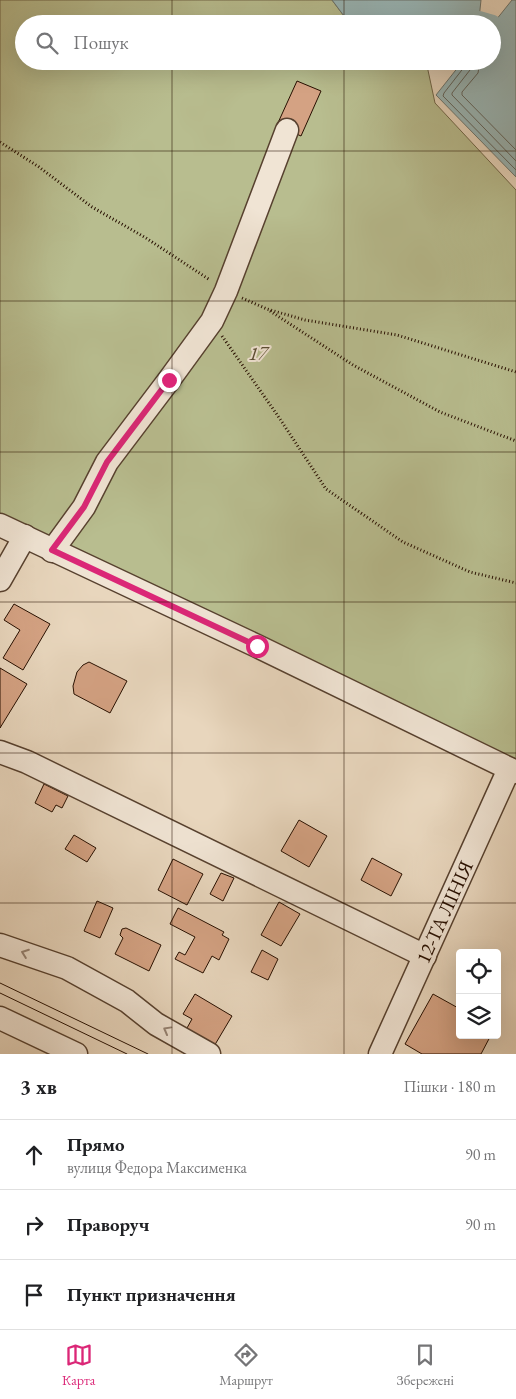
<!DOCTYPE html>
<html lang="uk">
<meta charset="utf-8">
<style>
body{margin:0;font-family:"EB Garamond",serif;background:#f6f6f6;color:#202124}
.controls{position:absolute;right:15px;bottom:15px;display:grid;overflow:hidden;border-radius:5px;box-shadow:0 5px 20px #0002}
.controls button{width:45px;height:45px;display:grid;place-items:center;padding:0;border:0;border-bottom:1px solid #e0e0e0;background:#fff;color:#202124;font:25px sans-serif}
.stop{position:absolute;width:15px;height:15px;margin:-11px;border:4px solid #db2777;border-radius:50%;background:#fff}
.stop.end{background:#db2777;border-color:#fff;box-shadow:0 1px 5px #0008}
.list{margin:0;padding:0;list-style:none}
h2{display:flex;justify-content:space-between;align-items:center;height:65px;margin:0;padding:0 20px;font-size:21px}
h2 small{font-size:16px;font-weight:400;color:#757577}
.list li{display:grid;grid-template-columns:32px 1fr auto;gap:15px;align-items:center;box-sizing:border-box;height:70px;padding:0 20px;border-top:1px solid #e0e0e0}
.list b{display:block;font-size:19px;white-space:nowrap}
.list p{margin:0;font-size:16px;white-space:nowrap;color:#757577}
.list em{font-size:16px;font-style:normal;color:#757577}
.icon{flex:none;width:28px;height:28px;fill:none;stroke:currentColor;stroke-width:2;stroke-linecap:round;stroke-linejoin:round}
.map{position:relative;flex:none;width:516px;height:1054px;overflow:hidden}
.search{position:absolute;background:#fff;box-shadow:0 5px 20px #0002;left:15px;right:15px;top:15px;height:55px;display:flex;align-items:center;gap:12px;box-sizing:border-box;padding:0 18px;border-radius:28px;color:#757577;font-size:19px}
.sheet{height:275px;background:#fff}
nav{display:flex;justify-content:space-around;align-items:center;box-sizing:border-box;height:70px;border-top:1px solid #e0e0e0;background:#fff;font-size:14px;color:#757577}
nav a{display:grid;justify-items:center;gap:2px}
nav .on{color:#db2777}
.map>svg:first-child{display:block}
.green{fill:#b8bd8f;stroke:#706648}
.water{fill:#99b7b8;stroke:#6b746e}
.lines{fill:none;stroke-linecap:round;stroke-linejoin:round}
.shore{stroke:#60635c;stroke-width:1}
.canal{stroke:#99b7b8;stroke-width:16}
.building{fill:#d4a283;stroke:#270f00}
.minor-casing{stroke:#57412f;stroke-width:25}
.path{stroke:#270f00;stroke-width:3;stroke-dasharray:1 2.5;stroke-linecap:butt}
.minor{stroke:#f0e4d4;stroke-width:22}
.tram{stroke:#270f00;stroke-width:1}
.oneway{stroke:#968475}
.route{stroke:#db2777;stroke-width:6}
.grid{fill:none;stroke:#270f00;stroke-width:1;stroke-opacity:0.55}
.labels{text-anchor:middle;stroke-width:4;stroke-linejoin:round;paint-order:stroke}
.park-label{font-size:20px;font-style:italic;fill:#5a4c32;stroke:#f0e4d4}
.street-label{font-size:20px;fill:#270f00;stroke:#f0e4d4}
</style>
<div class="map">
<svg width="516" height="1054" viewBox="0 0 516 1054">
<rect width="100%" height="100%" fill="#e8d6bd"/>
<filter id="stains"><feTurbulence type="fractalNoise" baseFrequency=".004" numOctaves="4"/><feColorMatrix values="0 0 0 0 .2 0 0 0 0 .09 0 0 0 0 .02 0 0 0 .5 -.17"/></filter>
<radialGradient id="worn" r=".72"><stop offset=".6" stop-color="#630" stop-opacity="0"/><stop offset="1" stop-color="#630" stop-opacity=".3"/></radialGradient>
<path class="green" d="M0,0h332l18,24h-326v37h354l4,2 44,-2 9,42 81,87v570l-516,-244z"/>
<g class="water">
<path d="M332,0h149l-2,19 -7,5h-122z"/>
<path d="M512,0h4v177l-80,-82 27,-34h29v-36z"/>
</g>
<g class="lines">
<g class="shore">
<path d="M466,61l-1,5 -21,27 -1,3 73,74"/>
<path d="M473,61l-3,9 -18,23v2l64,66"/>
<path d="M480,61l-2,12 -16,19v3l54,55"/>
</g>
<path class="canal" d="M479,19l14,4"/>
</g>
<g class="building">
<path d="M297,81l24,10 -20,45 -24,-11z"/>
<path d="M14,604l36,20 -27,46 -20,-12 17,-28 -16,-10z"/>
<path d="M89,662l38,19 -17,32 -36,-19 -1,-8 4,-14 6,-7z"/>
<path d="M0,668l27,16 -27,44z"/>
<path d="M44,784l24,12 -6,12 -6,-3 -4,7 -17,-9z"/>
<path d="M299,820l28,16 -18,31 -28,-16z"/>
<path d="M74,835l22,13 -9,14 -22,-13z"/>
<path d="M372,858l30,16 -11,22 -30,-16z"/>
<path d="M173,859l30,15 -16,31 -29,-15z"/>
<path d="M221,873l13,5 -11,23 -13,-7z"/>
<path d="M97,901l16,7 -13,30 -16,-7z"/>
<path d="M279,902l21,12 -19,32 -20,-11z"/>
<path d="M178,908l46,24 -2,3 7,4 -10,21 -7,-4 -9,17 -28,-14 4,-7 6,3 10,-18 -25,-13z"/>
<path d="M126,928l35,17 -12,26 -34,-17 8,-16 -3,-3 2,-6z"/>
<path d="M262,950l16,9 -10,21 -17,-8z"/>
<path d="M195,994l37,22 -22,37 -28,-16 10,-18 -9,-5z"/>
<path d="M433,994l27,15v26h31l-10,19h-59l-17,-10z"/>
</g>
<g class="lines">
<defs>
<g id="minor">
<path d="M0,525l257,121 259,126"/>
<path d="M52,551l32,-44 23,-45 62,-82 43,-59 14,-30 61,-161"/>
<path d="M0,580l25,-44"/>
<path d="M0,752l27,10 398,194"/>
<path d="M0,945l67,23 60,33 29,23 53,30"/>
<path d="M0,1018l76,36"/>
<path id="s1" d="M380,1054l129,-285"/>
</g>
</defs>
<use href="#minor" class="minor-casing"/>
<g class="path">
<path d="M0,142l39,25 53,40 54,31 64,42"/>
<path d="M242,298l25,11 38,11 92,15 119,37"/>
<path d="M270,311l83,54 87,47 76,29"/>
<path d="M222,336l56,80 48,73 77,53 67,30 46,11"/>
</g>
<use href="#minor" class="minor"/>
<g class="tram">
<path d="M0,983l148,71"/>
<path d="M0,993l127,61"/>
</g>
</g>
<defs><path id="oneway-chevron" d="M-2-3.5L2.5 0L-2 3.5" fill="none" stroke-width="1.6" stroke-linecap="round" stroke-linejoin="round" transform="scale(1.25)"/></defs>
<g class="oneway">
<use href="#oneway-chevron" transform="translate(25 953) rotate(-160)"/>
<use href="#oneway-chevron" transform="translate(167 1030) rotate(-151)"/>
</g>
<g class="lines">
<path class="route" d="M169,380l-62,82 -23,45 -32,43 205,96"/>
</g>
<path class="grid" d="M172,0v24M344,0v24M172,61v993M344,61v993M0,151h516M0,301h516M0,452h516M0,602h516M0,753h516M0,903h516"/>
<g class="labels">
<g class="park-label">
<text x="258" y="360">17</text>
</g>
<g class="street-label">
<text dy="7" stroke="none"><textPath href="#s1" startOffset="156">12-ТА ЛІНІЯ</textPath></text>
</g>
</g>
<rect width="100%" height="100%" filter="url(#stains)"/>
<rect width="100%" height="100%" fill="url(#worn)"/>
</svg>
<div class="controls">
<button><svg class="icon" aria-label="locate" viewBox="0 0 24 24"><circle cx="12" cy="12" r="6"/><path d="M12 2v4M12 18v4M2 12h4M18 12h4"/></svg></button>
<button><svg class="icon" aria-label="layers" viewBox="0 0 24 24"><path d="M12 4l9 5-9 5-9-5zM3 14l9 5 9-5"/></svg></button>
</div>
<div class="stop" style="left:257px;top:646px"></div>
<div class="stop end" style="left:169px;top:380px"></div>
<div class="search"><svg class="icon" aria-label="search" viewBox="0 0 24 24"><circle cx="10" cy="10" r="6"/><path d="M15 15l6 6"/></svg>Пошук</div>
</div>
<section class="sheet">
<h2>3 хв<small>Пішки · 180 m</small></h2>
<ul class="list">
<li><svg class="icon" aria-label="ahead" viewBox="0 0 24 24"><path d="M12 20V5M6 11l6-6 6 6"/></svg><div><b>Прямо</b><p>вулиця Федора Максименка</p></div><em>90 m</em></li>
<li><svg class="icon" aria-label="right" viewBox="0 0 24 24"><path d="M7 20v-9h11M14 6l5 5-5 5"/></svg><div><b>Праворуч</b></div><em>90 m</em></li>
<li><svg class="icon" aria-label="arrive" viewBox="0 0 24 24"><path d="M6 21V4h12l-3 4 3 4H6"/></svg><div><b>Пункт призначення</b></div></li>
</ul>
</section>
<nav>
<a class="on"><svg class="icon" aria-label="map" viewBox="0 0 24 24"><path d="M3 6l6-2 6 2 6-2v14l-6 2-6-2-6 2zM9 4v14M15 6v14"/></svg>Карта</a>
<a><svg class="icon" aria-label="directions" viewBox="0 0 24 24"><path d="M12 3l9 9-9 9-9-9zM9 14v-3h6M13 9l2 2-2 2"/></svg>Маршрут</a>
<a><svg class="icon" aria-label="saved" viewBox="0 0 24 24"><path d="M7 4h10v16l-5-4-5 4z"/></svg>Збережені</a>
</nav>
